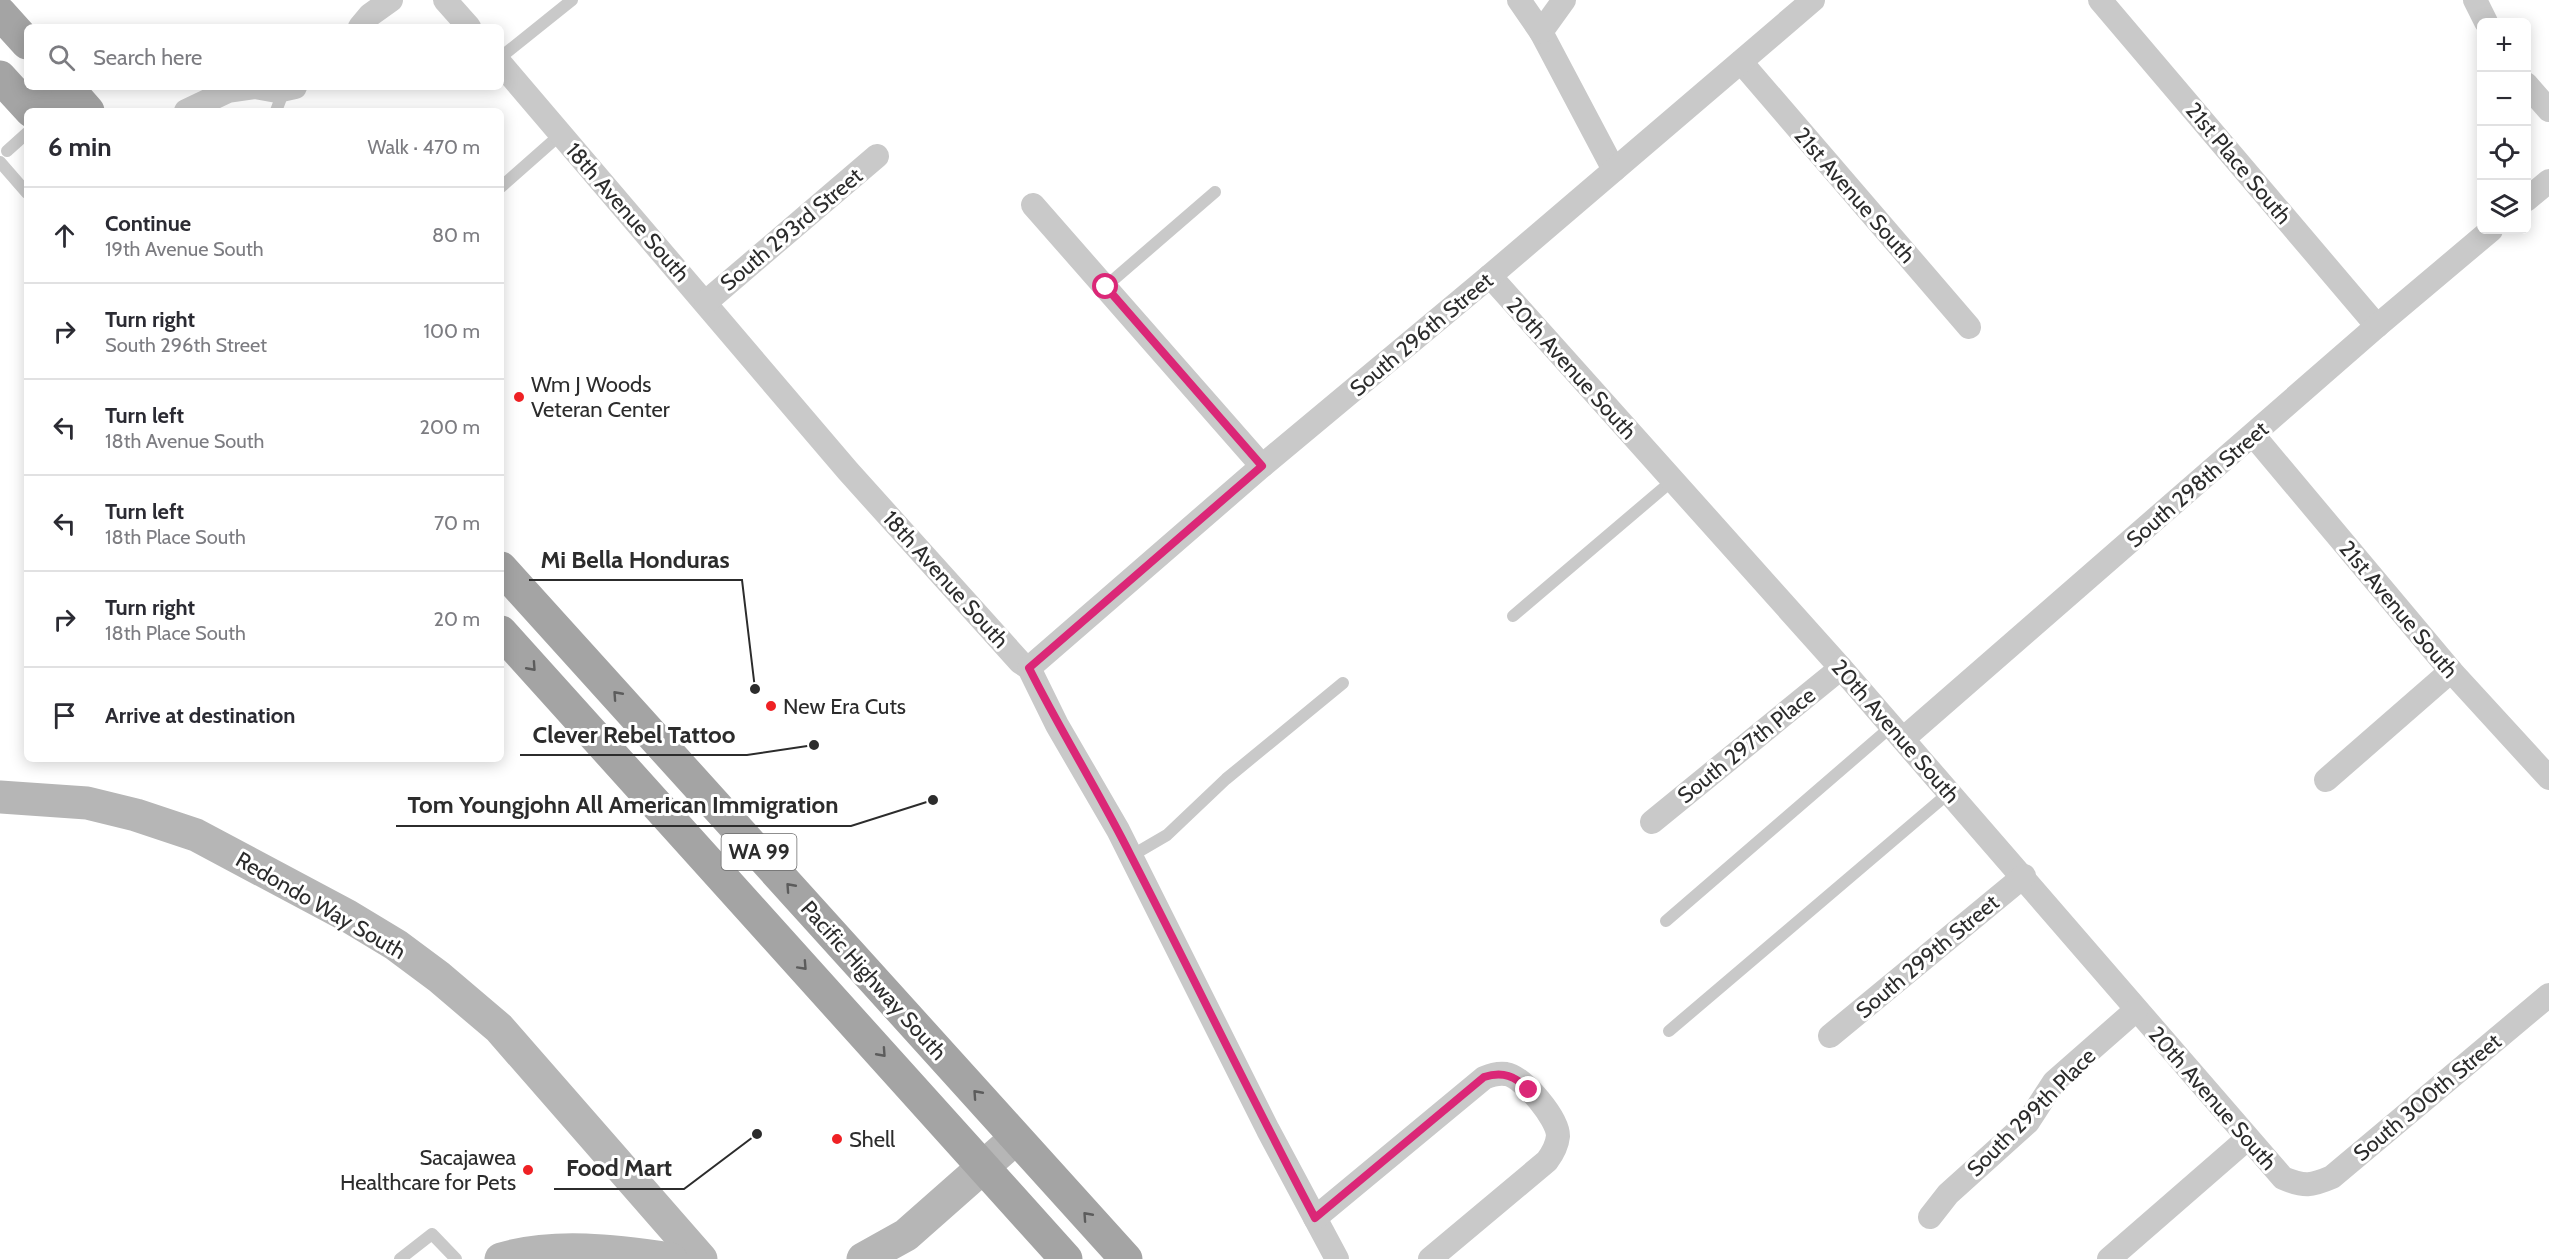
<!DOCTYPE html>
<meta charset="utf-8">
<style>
body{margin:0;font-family:Cabin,sans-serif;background:#f7f7f7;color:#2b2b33}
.controls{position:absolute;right:18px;top:18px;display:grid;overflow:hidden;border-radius:9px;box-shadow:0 3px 15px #0003}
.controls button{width:54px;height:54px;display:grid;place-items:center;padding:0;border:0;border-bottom:2px solid #e1e1e2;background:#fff;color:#2b2b33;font:30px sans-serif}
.stop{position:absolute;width:18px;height:18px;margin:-14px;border:4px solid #db2777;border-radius:50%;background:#fff}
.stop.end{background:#db2777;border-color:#fff;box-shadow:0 2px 6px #0008}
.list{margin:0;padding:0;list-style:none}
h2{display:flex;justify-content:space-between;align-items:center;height:78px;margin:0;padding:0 24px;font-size:26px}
h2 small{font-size:20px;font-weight:400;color:#7c7c81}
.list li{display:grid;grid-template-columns:39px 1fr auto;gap:18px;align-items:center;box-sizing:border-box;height:96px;padding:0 24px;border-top:2px solid #e1e1e2}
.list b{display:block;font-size:22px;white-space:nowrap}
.list p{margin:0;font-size:20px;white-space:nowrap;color:#7c7c81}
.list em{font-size:20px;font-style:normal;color:#7c7c81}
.icon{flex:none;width:33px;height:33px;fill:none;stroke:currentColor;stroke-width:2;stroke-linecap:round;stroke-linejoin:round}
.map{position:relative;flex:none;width:2549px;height:1259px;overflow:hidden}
.search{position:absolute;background:#fff;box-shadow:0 3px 15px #0003;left:24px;top:24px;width:480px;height:66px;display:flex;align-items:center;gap:15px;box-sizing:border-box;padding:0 21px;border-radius:9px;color:#7c7c81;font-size:22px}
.panel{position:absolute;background:#fff;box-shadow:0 3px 15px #0003;left:24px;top:108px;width:480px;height:654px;border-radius:9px}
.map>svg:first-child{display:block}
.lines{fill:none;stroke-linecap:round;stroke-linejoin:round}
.lane{stroke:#c9c9c9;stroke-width:12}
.street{stroke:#c9c9c9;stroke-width:24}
.secondary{stroke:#b6b6b6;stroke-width:33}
.primary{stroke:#a4a4a4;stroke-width:33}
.oneway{stroke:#5c5c5c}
.route{stroke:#db2777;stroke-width:8}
.poi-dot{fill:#ef2124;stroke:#fff;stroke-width:2}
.labels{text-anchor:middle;stroke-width:6;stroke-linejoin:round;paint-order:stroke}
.shield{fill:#fff;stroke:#6b6b6b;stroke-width:1.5}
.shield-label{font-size:21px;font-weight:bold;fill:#2c2c2c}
.street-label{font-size:22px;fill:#2c2c2c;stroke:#fff}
.poi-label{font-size:22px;fill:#2c2c2c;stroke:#fff;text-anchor:start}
.leader{fill:none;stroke:#2c2c2c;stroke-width:2}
.callout-dot{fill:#2c2c2c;stroke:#fff;stroke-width:2}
.callout-label{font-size:24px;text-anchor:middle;font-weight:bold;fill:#2c2c2c;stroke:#fff;stroke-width:6;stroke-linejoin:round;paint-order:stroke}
</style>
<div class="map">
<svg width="2549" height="1259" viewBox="0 0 2549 1259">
<rect width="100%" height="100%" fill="#fff"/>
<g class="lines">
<g class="lane">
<path d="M501,57l71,-57"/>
<path d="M276,111l8,-21"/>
<path d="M7,151l20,-18"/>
<path d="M0,162l27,31"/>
<path d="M501,187l60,-53"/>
<path d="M1105,287l110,-95"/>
<path d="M1513,616l160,-136"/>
<path d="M1131,856l36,-21 59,-56 117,-96"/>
<path d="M1666,921l226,-195"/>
<path d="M1669,1031l281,-239"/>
<path d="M400,1259l32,-25 24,25"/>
</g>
<g class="street">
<path d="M445,0l24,27"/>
<path d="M1519,0l22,32 73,138"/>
<path d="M2100,0l277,326"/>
<path d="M2475,0l11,22"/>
<path d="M360,27l10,-12 21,-15"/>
<path d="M1541,32l23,-32"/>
<path d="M1741,62l228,265"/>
<path d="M501,64l347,407 172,191 9,6 28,57 61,105 150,300 69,129"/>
<path d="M2526,84l23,26"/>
<path d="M186,111l42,-20 27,-4 22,4 18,-4"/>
<path d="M2526,200l23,-19"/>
<path d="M1033,205l229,261"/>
<path d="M1490,276l351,392 442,510c22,9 28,8 49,-1l217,-182"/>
<path d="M706,302l171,-146"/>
<path d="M2254,436l197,235 98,107"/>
<path d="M1029,668l233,-202 228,-190 323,-276"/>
<path d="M1903,739l474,-413 114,-96"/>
<path d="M2326,780l125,-109"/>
<path d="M1652,822l189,-154"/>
<path d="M1830,1036l194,-160"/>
<path d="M1930,1217l18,-23 80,-72 26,-40 82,-72"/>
<path d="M1315,1218l169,-140c7,-3 15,-5 22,-4 18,3 52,45 52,62 -1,10 -5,17 -11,25l-117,98"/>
<path d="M2109,1259l138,-120"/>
</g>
<g class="secondary">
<path d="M0,797l87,6 49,12 60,20 152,81 48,29 43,32 60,51 202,231"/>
<path d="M501,1259c54,-16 115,-8 170,0"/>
<path d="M863,1259l43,-24 110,-97"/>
</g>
<g class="primary">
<path d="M0,13l27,30"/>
<path d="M0,77l31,34"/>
<path d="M38,87l21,24"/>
<path d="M67,87l21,24"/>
<path d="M501,568l625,691"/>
<path d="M501,632l565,627"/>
</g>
</g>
<defs><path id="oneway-chevron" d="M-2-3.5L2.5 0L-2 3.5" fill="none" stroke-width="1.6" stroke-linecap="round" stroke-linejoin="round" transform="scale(1.5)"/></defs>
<g class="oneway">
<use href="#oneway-chevron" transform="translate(532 667) rotate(48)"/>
<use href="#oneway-chevron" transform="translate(617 695) rotate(-132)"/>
<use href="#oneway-chevron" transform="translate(790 887) rotate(-132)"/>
<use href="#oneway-chevron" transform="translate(803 966) rotate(47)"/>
<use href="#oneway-chevron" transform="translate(882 1053) rotate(48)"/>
<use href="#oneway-chevron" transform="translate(977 1094) rotate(-132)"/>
<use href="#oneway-chevron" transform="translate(1087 1216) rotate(-132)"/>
</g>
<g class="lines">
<path class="route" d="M1106,287l156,179 -233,202c32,64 70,124 102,188 62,120 120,242 184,362l169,-141c19,-6 31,-1 45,13"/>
</g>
<g class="poi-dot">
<circle cx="519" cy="397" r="6"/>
<circle cx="771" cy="706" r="6"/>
<circle cx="837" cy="1139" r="6"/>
<circle cx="528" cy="1170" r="6"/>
</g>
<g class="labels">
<rect class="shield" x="721.5" y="834" width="75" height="36" rx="4.5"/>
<g class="shield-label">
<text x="759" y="859">WA 99</text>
</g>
<g class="street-label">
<text transform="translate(2239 163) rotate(50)" y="8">21st Place South</text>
<text transform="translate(1855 195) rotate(49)" y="8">21st Avenue South</text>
<text transform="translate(628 212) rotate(49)" y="8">18th Avenue South</text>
<text transform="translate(791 229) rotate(-40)" y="8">South 293rd Street</text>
<text transform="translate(1421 334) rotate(-40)" y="8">South 296th Street</text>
<text transform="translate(1572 368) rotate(48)" y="8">20th Avenue South</text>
<text transform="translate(2197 484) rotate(-41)" y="8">South 298th Street</text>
<text transform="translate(946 579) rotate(48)" y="8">18th Avenue South</text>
<text transform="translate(2399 609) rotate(50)" y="8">21st Avenue South</text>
<text transform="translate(1896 731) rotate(49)" y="8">20th Avenue South</text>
<text transform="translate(1746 745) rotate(-39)" y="8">South 297th Place</text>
<text transform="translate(321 905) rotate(30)" y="8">Redondo Way South</text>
<text transform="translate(1927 956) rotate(-40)" y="8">South 299th Street</text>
<text transform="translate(874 980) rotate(48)" y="8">Pacific Highway South</text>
<text transform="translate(2427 1097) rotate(-40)" y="8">South 300th Street</text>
<text transform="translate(2213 1098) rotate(49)" y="8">20th Avenue South</text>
<text transform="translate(2031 1112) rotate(-45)" y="8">South 299th Place</text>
</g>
<g class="poi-label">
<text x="531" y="392">Wm J Woods<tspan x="531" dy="25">Veteran Center</tspan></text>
<text x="783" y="714">New Era Cuts</text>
<text x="849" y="1147">Shell</text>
<text x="516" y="1165" text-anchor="end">Sacajawea<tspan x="516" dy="25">Healthcare for Pets</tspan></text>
</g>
</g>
<path class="leader" d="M755 689L742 580H529M814 745L747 755H520M933 800L851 826H396M757 1134L684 1189H554"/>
<g class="callout-dot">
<circle cx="755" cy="689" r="6"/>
<circle cx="814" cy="745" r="6"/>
<circle cx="933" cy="800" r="6"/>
<circle cx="757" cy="1134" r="6"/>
</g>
<g class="callout-label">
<text x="635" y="568">Mi Bella Honduras</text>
<text x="634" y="743">Clever Rebel Tattoo</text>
<text x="623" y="813">Tom Youngjohn All American Immigration</text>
<text x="619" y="1176">Food Mart</text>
</g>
</svg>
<div class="controls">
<button>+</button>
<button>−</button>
<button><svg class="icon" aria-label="locate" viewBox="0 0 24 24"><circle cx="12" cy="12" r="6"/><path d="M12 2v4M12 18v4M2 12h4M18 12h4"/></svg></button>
<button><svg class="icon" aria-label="layers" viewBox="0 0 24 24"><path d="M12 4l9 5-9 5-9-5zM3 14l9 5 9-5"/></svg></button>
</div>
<div class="stop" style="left:1106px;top:287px"></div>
<div class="stop end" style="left:1529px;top:1090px"></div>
<div class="search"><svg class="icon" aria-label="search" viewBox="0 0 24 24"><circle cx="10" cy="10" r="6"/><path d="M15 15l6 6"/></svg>Search here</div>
<section class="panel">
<h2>6 min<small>Walk · 470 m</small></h2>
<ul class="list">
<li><svg class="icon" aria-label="ahead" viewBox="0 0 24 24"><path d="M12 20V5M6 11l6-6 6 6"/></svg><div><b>Continue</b><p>19th Avenue South</p></div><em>80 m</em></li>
<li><svg class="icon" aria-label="right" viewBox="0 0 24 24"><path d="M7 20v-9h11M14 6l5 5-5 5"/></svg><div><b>Turn right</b><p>South 296th Street</p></div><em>100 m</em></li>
<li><svg class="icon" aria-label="left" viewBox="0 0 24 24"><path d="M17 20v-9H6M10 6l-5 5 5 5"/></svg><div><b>Turn left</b><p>18th Avenue South</p></div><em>200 m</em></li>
<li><svg class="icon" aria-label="left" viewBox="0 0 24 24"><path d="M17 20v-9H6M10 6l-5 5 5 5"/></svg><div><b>Turn left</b><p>18th Place South</p></div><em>70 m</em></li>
<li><svg class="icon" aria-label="right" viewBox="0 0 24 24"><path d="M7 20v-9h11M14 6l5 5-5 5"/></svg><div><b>Turn right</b><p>18th Place South</p></div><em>20 m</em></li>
<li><svg class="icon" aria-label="arrive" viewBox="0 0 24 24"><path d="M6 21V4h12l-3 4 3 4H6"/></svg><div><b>Arrive at destination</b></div></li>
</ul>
</section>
</div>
